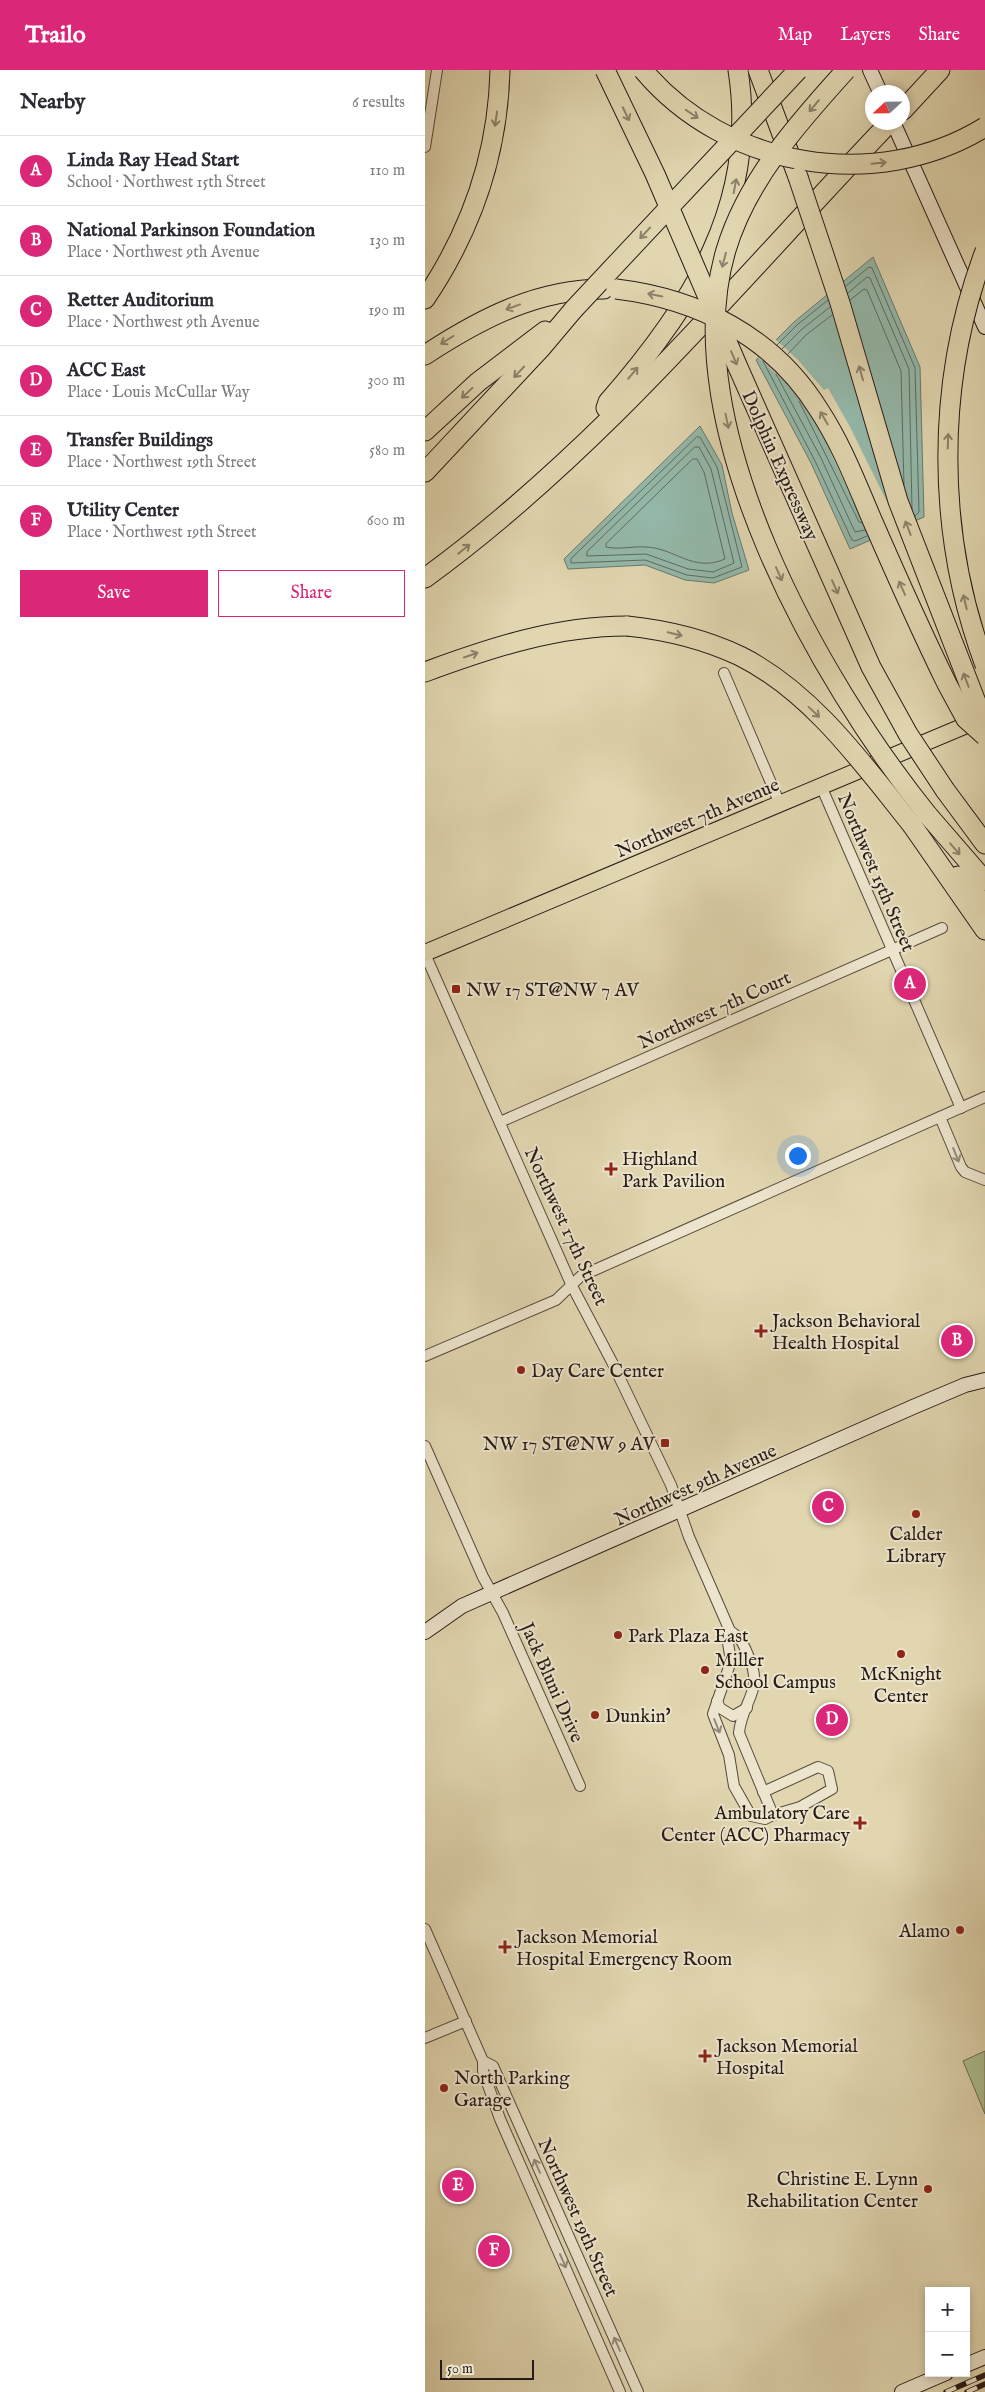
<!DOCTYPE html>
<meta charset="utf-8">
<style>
body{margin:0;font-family:"IM FELL English",serif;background:#f7f7f7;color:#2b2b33}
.controls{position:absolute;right:15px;bottom:15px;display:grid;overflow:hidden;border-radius:0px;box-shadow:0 2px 8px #0003}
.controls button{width:45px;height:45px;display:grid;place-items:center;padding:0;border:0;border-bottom:1px solid #e1e1e2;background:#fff;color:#2b2b33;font:25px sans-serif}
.compass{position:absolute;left:440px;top:15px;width:45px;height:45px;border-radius:50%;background:#fff;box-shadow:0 2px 8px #0003;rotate:248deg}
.scale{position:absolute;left:15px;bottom:12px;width:94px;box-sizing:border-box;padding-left:5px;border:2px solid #271b17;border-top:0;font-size:14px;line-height:18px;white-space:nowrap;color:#271b17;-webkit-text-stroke:4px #ece4cc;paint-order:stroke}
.you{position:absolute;left:372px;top:1085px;width:18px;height:18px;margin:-12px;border:4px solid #fff;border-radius:50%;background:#1a73e8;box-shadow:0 0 0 8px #1a73e833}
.badge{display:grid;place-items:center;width:32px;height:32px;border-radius:50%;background:#db2777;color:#fff;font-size:16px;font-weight:700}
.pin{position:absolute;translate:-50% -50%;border:2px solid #fff;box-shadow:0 1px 5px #0006}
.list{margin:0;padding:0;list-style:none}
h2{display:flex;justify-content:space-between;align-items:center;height:65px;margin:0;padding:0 20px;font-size:21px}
h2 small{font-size:16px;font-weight:400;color:#7c7c81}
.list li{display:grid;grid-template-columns:32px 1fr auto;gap:15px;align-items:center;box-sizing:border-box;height:70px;padding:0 20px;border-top:1px solid #e1e1e2}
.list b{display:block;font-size:19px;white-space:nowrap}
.list p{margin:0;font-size:16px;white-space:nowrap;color:#7c7c81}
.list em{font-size:16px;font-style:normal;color:#7c7c81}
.actions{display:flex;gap:10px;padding:15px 20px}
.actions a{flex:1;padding:11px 0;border:1px solid #db2777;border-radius:0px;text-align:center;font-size:18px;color:#db2777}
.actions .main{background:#db2777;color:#fff}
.map{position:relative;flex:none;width:560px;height:2322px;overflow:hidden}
header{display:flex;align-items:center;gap:30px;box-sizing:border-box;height:70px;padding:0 25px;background:#db2777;color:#fff}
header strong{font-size:24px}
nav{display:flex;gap:28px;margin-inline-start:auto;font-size:18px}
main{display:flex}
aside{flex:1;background:#fff}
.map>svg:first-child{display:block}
.green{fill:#adbf90;stroke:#6a6d54}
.water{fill:#94b9ab;stroke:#687a70}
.pier{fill:#e1d6b0}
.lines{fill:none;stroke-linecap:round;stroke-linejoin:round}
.shore{stroke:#5e6a61;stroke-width:1}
.street-casing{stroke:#564a3d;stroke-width:12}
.secondary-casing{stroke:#271b17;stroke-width:16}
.primary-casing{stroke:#271b17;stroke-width:18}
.highway-casing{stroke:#271b17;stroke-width:21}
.street{stroke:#ece4cc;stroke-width:10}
.secondary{stroke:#ece4cc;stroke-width:14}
.primary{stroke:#e1d6b0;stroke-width:16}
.highway{stroke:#e1d6b0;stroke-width:19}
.rail-casing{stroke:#271b17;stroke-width:5.5}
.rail{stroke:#ece4cc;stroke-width:4;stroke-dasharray:11;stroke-linecap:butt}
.highway-bridge-casing{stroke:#271b17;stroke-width:21;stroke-linecap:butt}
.highway-bridge{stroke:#e1d6b0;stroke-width:19}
.oneway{stroke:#8d826b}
.oneway2{stroke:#938a7b}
.poi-dot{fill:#8f2418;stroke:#ece4cc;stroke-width:2}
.labels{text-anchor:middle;stroke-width:4;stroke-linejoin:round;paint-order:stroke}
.street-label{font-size:19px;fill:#271b17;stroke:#ece4cc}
.poi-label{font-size:19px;fill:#271b17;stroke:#ece4cc;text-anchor:start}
</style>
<header>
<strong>Trailo</strong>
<nav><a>Map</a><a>Layers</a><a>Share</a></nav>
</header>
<main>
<aside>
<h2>Nearby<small>6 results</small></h2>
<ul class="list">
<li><span class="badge">A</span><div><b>Linda Ray Head Start</b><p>School · Northwest 15th Street</p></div><em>110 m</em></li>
<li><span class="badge">B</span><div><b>National Parkinson Foundation</b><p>Place · Northwest 9th Avenue</p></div><em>130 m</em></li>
<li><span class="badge">C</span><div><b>Retter Auditorium</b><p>Place · Northwest 9th Avenue</p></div><em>190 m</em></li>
<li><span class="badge">D</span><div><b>ACC East</b><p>Place · Louis McCullar Way</p></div><em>300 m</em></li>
<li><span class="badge">E</span><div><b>Transfer Buildings</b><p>Place · Northwest 19th Street</p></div><em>580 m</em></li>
<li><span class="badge">F</span><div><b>Utility Center</b><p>Place · Northwest 19th Street</p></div><em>600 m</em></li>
</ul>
<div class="actions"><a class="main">Save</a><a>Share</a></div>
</aside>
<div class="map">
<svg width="560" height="2322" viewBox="0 0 560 2322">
<rect width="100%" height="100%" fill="#e1d6b0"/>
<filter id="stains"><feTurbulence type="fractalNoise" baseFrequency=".004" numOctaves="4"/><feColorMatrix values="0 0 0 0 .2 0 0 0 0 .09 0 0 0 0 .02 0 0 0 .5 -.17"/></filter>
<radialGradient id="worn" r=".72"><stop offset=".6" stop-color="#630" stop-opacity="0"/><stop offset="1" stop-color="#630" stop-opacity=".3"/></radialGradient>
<path class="green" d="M560,1981v63l-22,-53z"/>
<g class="water">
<path d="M448,187l47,110 4,150 -74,32 -39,-86 -55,-103 38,-38z"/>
<path d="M275,356l22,39 10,48 17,57 -35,13 -29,-3 -40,-15 -77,4 -4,-10z"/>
</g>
<path class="pier" d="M402,222l90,231 -45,19 -54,-117 -29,-39 -32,-30 17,-18 23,21 27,31 4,-2 22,39 41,83z"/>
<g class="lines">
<g class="shore">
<path d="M421,216l23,-19 3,1 43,100 4,144 -4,4"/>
<path d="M423,223l19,-16 3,1 39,91 3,140"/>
<path d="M425,230l14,-11 3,1 34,81 3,114"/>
<path d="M352,275l20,-20 31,-25"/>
<path d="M357,279l19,-19 29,-23"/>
<path d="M363,284l18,-19 26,-20"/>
<path d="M338,291l52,100 37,79 3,1 12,-5"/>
<path d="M351,304l45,84 34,74 10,-2"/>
<path d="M374,331l60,121 3,1"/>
<path d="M272,367h3l17,30 25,100 -29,11 -26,-3 -42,-15 -74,3v-4z"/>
<path d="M270,377h4l12,22 23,94 -21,9 -25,-3 -42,-15 -59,2v-4z"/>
<path d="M268,389h4l7,13 21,87c-32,14 -50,-11 -79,-12 -13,-1 -27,3 -40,0v-3z"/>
</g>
<defs>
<g id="street">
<path d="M0,77l12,-77"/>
<path d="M299,603l56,131"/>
<path d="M396,716l140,322"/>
<path d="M0,884l147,332 40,76 59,123 18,52 41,94c11,7 13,12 18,24 17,37 -6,45 -9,78l34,82 -8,4 -14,-3 -17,-30 -5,-31 -16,-41 18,-53 -3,-18 2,-12"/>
<path d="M515,1047l21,50 4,5 20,8"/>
<path d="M75,1052l442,-194"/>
<path d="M0,1286l131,-56 25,-24 404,-179"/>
<path d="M0,1376l58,131 20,36 77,173"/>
<path d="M292,1631l3,7 13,8 14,-8"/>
<path d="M338,1722l55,-25 10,4 4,18 -32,18 -27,8"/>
<path d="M0,1859l58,132v10l17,48 120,273"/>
<path d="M0,1968l41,-17"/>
<path d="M58,1991l10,5 145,326"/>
</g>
<g id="secondary">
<path d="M445,0l10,22"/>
<path d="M468,52l92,205"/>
<path d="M0,1562l37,-26 451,-199 52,-22 20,-5"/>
<path d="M541,2295l19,-8"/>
<path d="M477,2322l44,-19"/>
</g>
<path id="primary" d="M0,883l556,-234"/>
<g id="highway">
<path d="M333,0l40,107"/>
<path d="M478,40l37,-40"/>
<path d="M0,229c46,-68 73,-146 75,-229"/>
<path d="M0,285c55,-36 112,-66 179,-66"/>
<path d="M181,338l2,-6c84,-96 151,-199 130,-332"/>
<path d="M0,361l53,-49 67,-51"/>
<path d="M0,402l117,-125 32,-38"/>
<path d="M0,508c176,-128 315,-299 465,-456"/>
<path d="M0,602c65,-24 131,-46 202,-46"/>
<path d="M520,720l40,54"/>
<path d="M502,744l58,67"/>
<path d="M487,755l73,105"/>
<path d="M533,806l27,29"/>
</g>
</defs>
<use href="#street" class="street-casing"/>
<use href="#secondary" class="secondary-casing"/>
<use href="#primary" class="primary-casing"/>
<use href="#highway" class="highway-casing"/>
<use href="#street" class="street"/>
<use href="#secondary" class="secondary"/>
<use href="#primary" class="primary"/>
<use href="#highway" class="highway"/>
<defs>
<g id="rail">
<path d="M521,2322l39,-17"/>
<path d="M542,2322l18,-8"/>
</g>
</defs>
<use href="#rail" class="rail-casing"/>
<use href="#rail" class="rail"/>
<defs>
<g id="highway-bridge">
<path d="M180,0l50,104 82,191 134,302 37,67 37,56"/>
<path d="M218,0c82,98 233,124 342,57"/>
<path d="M421,0c-48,53 -99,110 -120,180 -52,175 94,431 201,564"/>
<path d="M373,107l42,126 58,198 87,224"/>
<path d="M560,181c-50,132 -49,283 0,414"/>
<path d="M191,219c83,10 158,48 203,121 23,35 38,75 54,112 24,55 48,109 74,162l19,35 19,17"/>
<path d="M149,239l224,-239"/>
<path d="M202,556c39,4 77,13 113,30 72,36 123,108 172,169"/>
</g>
</defs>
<use href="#highway-bridge" class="highway-bridge-casing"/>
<use href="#highway-bridge" class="highway-bridge"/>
</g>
<defs><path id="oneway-shaft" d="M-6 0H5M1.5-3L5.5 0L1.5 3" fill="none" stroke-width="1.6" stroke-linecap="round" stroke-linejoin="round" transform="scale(1.25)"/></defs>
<g class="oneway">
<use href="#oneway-shaft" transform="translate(389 36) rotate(130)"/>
<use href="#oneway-shaft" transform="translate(201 44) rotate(64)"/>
<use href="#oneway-shaft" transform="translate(267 44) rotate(34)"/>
<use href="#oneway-shaft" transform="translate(71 49) rotate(98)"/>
<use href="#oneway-shaft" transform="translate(454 93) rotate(-6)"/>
<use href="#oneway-shaft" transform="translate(310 116) rotate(-79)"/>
<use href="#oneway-shaft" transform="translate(220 163) rotate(133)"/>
<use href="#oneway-shaft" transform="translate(299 190) rotate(105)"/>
<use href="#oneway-shaft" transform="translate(230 225) rotate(-168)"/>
<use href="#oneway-shaft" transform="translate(88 237) rotate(160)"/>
<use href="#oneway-shaft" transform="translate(22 270) rotate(148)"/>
<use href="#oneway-shaft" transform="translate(309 288) rotate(67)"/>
<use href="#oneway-shaft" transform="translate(94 302) rotate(133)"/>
<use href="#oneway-shaft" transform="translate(208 303) rotate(-50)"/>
<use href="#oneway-shaft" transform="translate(436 303) rotate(-106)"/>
<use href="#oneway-shaft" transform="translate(42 323) rotate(137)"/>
<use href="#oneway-shaft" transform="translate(399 348) rotate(-120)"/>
<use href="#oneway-shaft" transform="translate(302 351) rotate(78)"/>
<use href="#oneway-shaft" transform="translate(523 371) rotate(-88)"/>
<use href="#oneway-shaft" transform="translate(483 458) rotate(-111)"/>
<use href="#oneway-shaft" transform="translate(39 479) rotate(-39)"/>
<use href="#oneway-shaft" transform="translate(354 504) rotate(66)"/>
<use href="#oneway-shaft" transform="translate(410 517) rotate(66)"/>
<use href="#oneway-shaft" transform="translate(477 518) rotate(-114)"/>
<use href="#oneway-shaft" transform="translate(540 532) rotate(-103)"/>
<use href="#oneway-shaft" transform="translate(250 564) rotate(14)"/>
<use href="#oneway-shaft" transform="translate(46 585) rotate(-19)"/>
<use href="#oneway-shaft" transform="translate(541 610) rotate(-111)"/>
<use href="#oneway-shaft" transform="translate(389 642) rotate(43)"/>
<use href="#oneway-shaft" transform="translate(530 779) rotate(49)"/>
</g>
<g class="oneway2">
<use href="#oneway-shaft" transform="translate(531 1085) rotate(68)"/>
<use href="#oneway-shaft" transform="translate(292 1656) rotate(68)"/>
<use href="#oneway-shaft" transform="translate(112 2096) rotate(-114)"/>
<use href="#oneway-shaft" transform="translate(138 2191) rotate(66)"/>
<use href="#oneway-shaft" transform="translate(192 2274) rotate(-114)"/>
</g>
<g class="poi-dot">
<rect x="26" y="914" width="10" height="10" rx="2.5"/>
<path d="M183.5 1091.5h5v5h5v5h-5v5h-5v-5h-5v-5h5z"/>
<path d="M333.5 1253.5h5v5h5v5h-5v5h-5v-5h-5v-5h5z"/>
<circle cx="96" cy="1300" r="5"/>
<rect x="235" y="1368" width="10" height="10" rx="2.5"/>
<circle cx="491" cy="1444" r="5"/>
<circle cx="193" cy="1565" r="5"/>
<circle cx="476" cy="1584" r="5"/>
<circle cx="280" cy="1600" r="5"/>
<circle cx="170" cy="1645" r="5"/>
<path d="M432.5 1745.5h5v5h5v5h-5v5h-5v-5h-5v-5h5z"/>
<circle cx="535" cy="1860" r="5"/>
<path d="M77.5 1869.5h5v5h5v5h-5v5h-5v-5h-5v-5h5z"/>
<path d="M277.5 1978.5h5v5h5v5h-5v5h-5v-5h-5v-5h5z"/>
<circle cx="19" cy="2018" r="5"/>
<circle cx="503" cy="2119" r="5"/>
</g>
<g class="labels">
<g class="street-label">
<text transform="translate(356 395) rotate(66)" y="7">Dolphin Expressway</text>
<text transform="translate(272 747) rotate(-23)" y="7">Northwest 7th Avenue</text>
<text transform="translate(452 802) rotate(67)" y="7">Northwest 15th Street</text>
<text transform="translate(289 939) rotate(-24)" y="7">Northwest 7th Court</text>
<text transform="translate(142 1156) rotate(65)" y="7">Northwest 17th Street</text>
<text transform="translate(270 1414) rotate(-24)" y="7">Northwest 9th Avenue</text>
<text transform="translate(128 1612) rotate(66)" y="7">Jack Bluni Drive</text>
<text transform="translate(154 2147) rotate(66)" y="7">Northwest 19th Street</text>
</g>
<g class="poi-label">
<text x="41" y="926">NW 17 ST@NW 7 AV</text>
<text x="197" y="1095">Highland<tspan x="197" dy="22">Park Pavilion</tspan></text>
<text x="347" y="1257">Jackson Behavioral<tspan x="347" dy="22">Health Hospital</tspan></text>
<text x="106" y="1307">Day Care Center</text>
<text x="230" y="1380" text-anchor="end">NW 17 ST@NW 9 AV</text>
<text x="491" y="1470" text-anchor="middle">Calder<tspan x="491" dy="22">Library</tspan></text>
<text x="203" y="1572">Park Plaza East</text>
<text x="290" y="1596">Miller<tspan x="290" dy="22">School Campus</tspan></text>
<text x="476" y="1610" text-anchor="middle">McKnight<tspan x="476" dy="22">Center</tspan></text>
<text x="180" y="1652">Dunkin'</text>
<text x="425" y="1749" text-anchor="end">Ambulatory Care<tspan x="425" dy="22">Center (ACC) Pharmacy</tspan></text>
<text x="525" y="1867" text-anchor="end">Alamo</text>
<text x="91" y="1873">Jackson Memorial<tspan x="91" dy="22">Hospital Emergency Room</tspan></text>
<text x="291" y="1982">Jackson Memorial<tspan x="291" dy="22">Hospital</tspan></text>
<text x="29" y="2014">North Parking<tspan x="29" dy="22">Garage</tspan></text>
<text x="493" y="2115" text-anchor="end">Christine E. Lynn<tspan x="493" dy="22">Rehabilitation Center</tspan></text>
</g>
</g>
<rect width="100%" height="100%" filter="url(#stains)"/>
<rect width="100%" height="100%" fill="url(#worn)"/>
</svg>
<div class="controls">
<button>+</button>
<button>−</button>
</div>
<svg class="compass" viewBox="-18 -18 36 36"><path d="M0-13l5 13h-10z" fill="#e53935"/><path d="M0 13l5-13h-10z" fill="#7c7c81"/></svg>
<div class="scale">50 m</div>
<div class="you"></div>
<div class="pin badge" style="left:485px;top:914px">A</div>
<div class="pin badge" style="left:532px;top:1271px">B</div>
<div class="pin badge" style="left:403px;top:1437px">C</div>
<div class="pin badge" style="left:407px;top:1650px">D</div>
<div class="pin badge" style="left:33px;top:2116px">E</div>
<div class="pin badge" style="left:69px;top:2181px">F</div>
</div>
</main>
